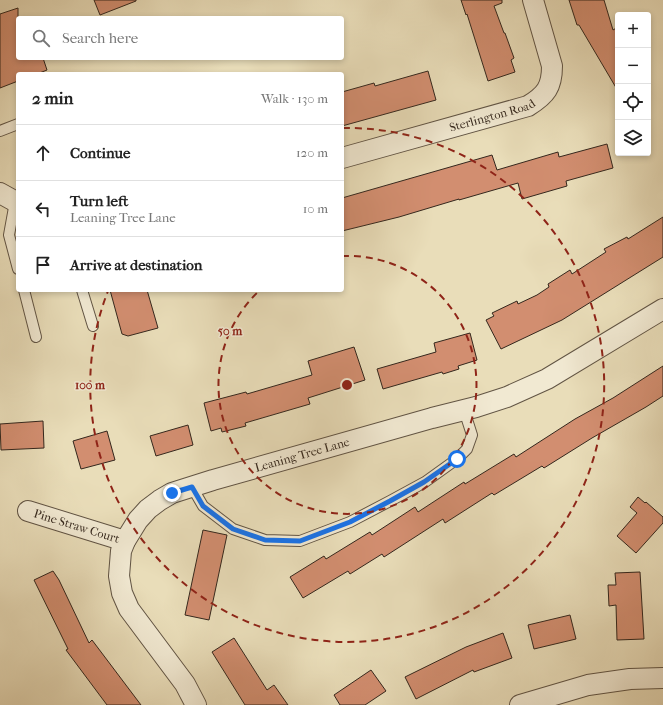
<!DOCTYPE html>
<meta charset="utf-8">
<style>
body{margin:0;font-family:"IM FELL French Canon",serif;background:#f2f2f2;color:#222}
.controls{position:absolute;right:12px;top:12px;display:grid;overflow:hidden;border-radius:4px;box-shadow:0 2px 6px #0003}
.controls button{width:36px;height:36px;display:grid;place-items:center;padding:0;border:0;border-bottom:1px solid #e0e0e0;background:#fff;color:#222;font:20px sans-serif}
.stop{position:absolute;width:12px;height:12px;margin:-9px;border:3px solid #1a73e8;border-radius:50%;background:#fff}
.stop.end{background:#1a73e8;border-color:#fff;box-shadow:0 1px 4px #0008}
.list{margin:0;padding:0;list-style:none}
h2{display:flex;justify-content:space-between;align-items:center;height:52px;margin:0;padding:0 16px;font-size:17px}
h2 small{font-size:13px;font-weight:400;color:#767676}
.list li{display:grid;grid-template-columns:26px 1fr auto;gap:12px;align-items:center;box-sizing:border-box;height:56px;padding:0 16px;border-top:1px solid #e0e0e0}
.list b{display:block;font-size:15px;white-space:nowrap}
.list p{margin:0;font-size:13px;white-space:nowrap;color:#767676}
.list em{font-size:13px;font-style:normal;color:#767676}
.icon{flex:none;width:22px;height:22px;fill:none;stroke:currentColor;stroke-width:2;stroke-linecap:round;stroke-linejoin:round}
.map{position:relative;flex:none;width:663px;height:705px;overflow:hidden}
.search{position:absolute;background:#fff;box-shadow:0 2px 6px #0003;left:16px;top:16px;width:328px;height:44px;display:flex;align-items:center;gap:10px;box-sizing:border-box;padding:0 14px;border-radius:4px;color:#767676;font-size:15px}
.panel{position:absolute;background:#fff;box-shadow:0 2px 6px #0003;left:16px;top:72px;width:328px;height:220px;border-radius:4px}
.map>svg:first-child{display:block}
.building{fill:#d28e70;stroke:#34271d}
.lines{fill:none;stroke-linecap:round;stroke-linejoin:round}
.service-casing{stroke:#615444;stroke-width:12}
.minor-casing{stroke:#615444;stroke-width:22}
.service{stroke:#f1e9d2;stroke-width:10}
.minor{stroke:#f1e9d2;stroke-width:20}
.route{stroke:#1a73e8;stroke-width:5}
.ring{fill:none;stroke:#8f2418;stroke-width:2;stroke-dasharray:7 5}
.labels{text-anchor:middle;stroke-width:3;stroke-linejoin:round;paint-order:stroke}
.street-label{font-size:12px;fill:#34271d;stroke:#f1e9d2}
.centre{fill:#8f2418;stroke:#f1e9d2;stroke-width:2}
.ring-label{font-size:12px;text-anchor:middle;font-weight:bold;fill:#8f2418;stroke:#f1e9d2;stroke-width:3;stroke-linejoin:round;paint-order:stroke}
</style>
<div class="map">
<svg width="663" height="705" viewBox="0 0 663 705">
<rect width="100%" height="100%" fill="#e9ddb9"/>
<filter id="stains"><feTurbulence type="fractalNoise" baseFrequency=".005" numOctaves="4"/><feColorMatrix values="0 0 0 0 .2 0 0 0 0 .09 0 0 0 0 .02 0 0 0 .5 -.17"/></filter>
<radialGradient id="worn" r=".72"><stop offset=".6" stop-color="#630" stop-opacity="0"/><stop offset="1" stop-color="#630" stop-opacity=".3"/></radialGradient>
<g class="building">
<path d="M94,0h42v1l-36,14z"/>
<path d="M461,0h41v3l-8,3 10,27h1l9,25 -3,2 4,12 -27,9 -21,-67 -1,1z"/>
<path d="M569,0h35l9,30 5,-3v64l-39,-66h-2z"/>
<path d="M18,8v50h25l4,12 -10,4h-19v7l-18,7v-74z"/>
<path d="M428,71l8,29 -94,26v-34l32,-9 1,3z"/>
<path d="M607,144l6,24 -47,13 1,5 -45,13 -4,-16 -59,17v-1l-60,18 -57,14v-33l150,-43 5,15 61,-18 1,5z"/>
<path d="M663,217v40l-101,63 -61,29 -15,-29 8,-4 -2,-3 25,-12 1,3 19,-9 12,-8 -1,-3 22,-14 2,4 34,-22 -2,-3 23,-12 1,2z"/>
<path d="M110,290h37l11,38 -30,8 -6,-2z"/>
<path d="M470,333l7,27 -19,6 1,3 -16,5 -1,-2 -59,17 -6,-20 59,-17 -2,-9z"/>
<path d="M354,347l11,33 -57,18 2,6 -65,19 1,3 -24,6 -1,-4 -10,3 -7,-28 42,-11 1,2 65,-19 -4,-14z"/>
<path d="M663,366v30l-17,11 -54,31 -48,30 -2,-2 -48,29 -2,-2 -47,30 -2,-4 -59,38 -2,-3 -32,20 -2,-3 -45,27 -13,-21 34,-21 2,3 44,-27 2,3 43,-28 3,5 46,-30 1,2 49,-30 2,3 59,-38 38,-21z"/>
<path d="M43,421l1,27 -43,2 -1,-26z"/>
<path d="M188,425l5,20 -37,11 -6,-20z"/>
<path d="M107,431l8,29 -34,9 -8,-28z"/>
<path d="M638,497l7,6 1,-1 17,15v6l-27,30 -19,-17 20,-23 -7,-6z"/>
<path d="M203,530l24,5 -18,85 -24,-5z"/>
<path d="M53,571l6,9 30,63 3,-3 49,65h-34l-41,-55 2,-1 -34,-69z"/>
<path d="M640,572l4,67 -27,1 -1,-35 -7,1 -1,-21h8l-1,-12z"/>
<path d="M570,615l6,24 -42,10 -6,-24z"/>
<path d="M503,633l9,25 -38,14 -1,-2 -57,29 -11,-22 61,-30z"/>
<path d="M234,638l33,52 7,-5 14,20h-43l-33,-53z"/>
<path d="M371,670l15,21 -21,14h-25l-6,-10z"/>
</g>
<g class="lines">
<defs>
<g id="service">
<path d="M0,131l18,-7"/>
<path d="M15,202l-6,33 9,34"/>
<path d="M24,290l12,47"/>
<path d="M82,290l11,36"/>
<path d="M192,487l11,19 30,23 32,11 35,1 50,-19 40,-21 35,-19 32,-23 10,-10 5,-14 -8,-25"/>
</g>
<g id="minor">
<path id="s1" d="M342,158l186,-52c18,-11 24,-19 24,-40l-19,-66"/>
<path d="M0,193l18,10"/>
<path id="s2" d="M28,511l97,30"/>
<path id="s3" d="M196,705l-11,-21 -56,-75 -7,-16 -3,-17 2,-25 4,-10 13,-21 10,-11 12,-9 12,-7 41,-13 219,-62 44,-11 31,-10 40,-18 116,-70"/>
<path d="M520,705l68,-20 42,-6 33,-1"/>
</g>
</defs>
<use href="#service" class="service-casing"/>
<use href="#minor" class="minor-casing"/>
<use href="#service" class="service"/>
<use href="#minor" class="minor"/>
</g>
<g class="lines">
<path class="route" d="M172,493l20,-6 11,19 30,23 32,11 35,1 50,-19 40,-21 34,-19 33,-23"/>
</g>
<g class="ring">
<path d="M342 256A129 129 0 1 1 259 291"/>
<path d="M343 128A257 257 0 1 1 108 291"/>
</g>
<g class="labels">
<g class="street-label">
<text dy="4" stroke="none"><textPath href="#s1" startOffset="156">Sterlington Road</textPath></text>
<text dy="4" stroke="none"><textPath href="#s3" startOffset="392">Leaning Tree Lane</textPath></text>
<text dy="4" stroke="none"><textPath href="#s2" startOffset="51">Pine Straw Court</textPath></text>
</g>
</g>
<circle cx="347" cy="385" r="6" class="centre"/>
<g class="ring-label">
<text x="230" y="335">50 m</text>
<text x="90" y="389">100 m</text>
</g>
<rect width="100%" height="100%" filter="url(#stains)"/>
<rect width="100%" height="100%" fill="url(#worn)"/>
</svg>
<div class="controls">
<button>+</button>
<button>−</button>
<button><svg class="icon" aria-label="locate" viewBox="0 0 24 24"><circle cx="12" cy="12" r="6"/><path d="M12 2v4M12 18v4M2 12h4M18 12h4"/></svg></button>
<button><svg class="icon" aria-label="layers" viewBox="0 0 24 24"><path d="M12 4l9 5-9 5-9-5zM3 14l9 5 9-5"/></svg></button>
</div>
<div class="stop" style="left:457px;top:459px"></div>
<div class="stop end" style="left:172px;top:493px"></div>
<div class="search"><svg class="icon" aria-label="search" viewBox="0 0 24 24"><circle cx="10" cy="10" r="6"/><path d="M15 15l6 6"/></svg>Search here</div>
<section class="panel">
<h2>2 min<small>Walk · 130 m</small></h2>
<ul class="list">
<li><svg class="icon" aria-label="ahead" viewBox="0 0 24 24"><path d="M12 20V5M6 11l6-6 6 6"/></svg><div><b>Continue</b></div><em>120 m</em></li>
<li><svg class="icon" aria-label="left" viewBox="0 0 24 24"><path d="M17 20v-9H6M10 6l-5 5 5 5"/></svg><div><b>Turn left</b><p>Leaning Tree Lane</p></div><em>10 m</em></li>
<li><svg class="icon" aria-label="arrive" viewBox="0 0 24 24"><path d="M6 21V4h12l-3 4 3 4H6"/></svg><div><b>Arrive at destination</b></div></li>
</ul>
</section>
</div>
